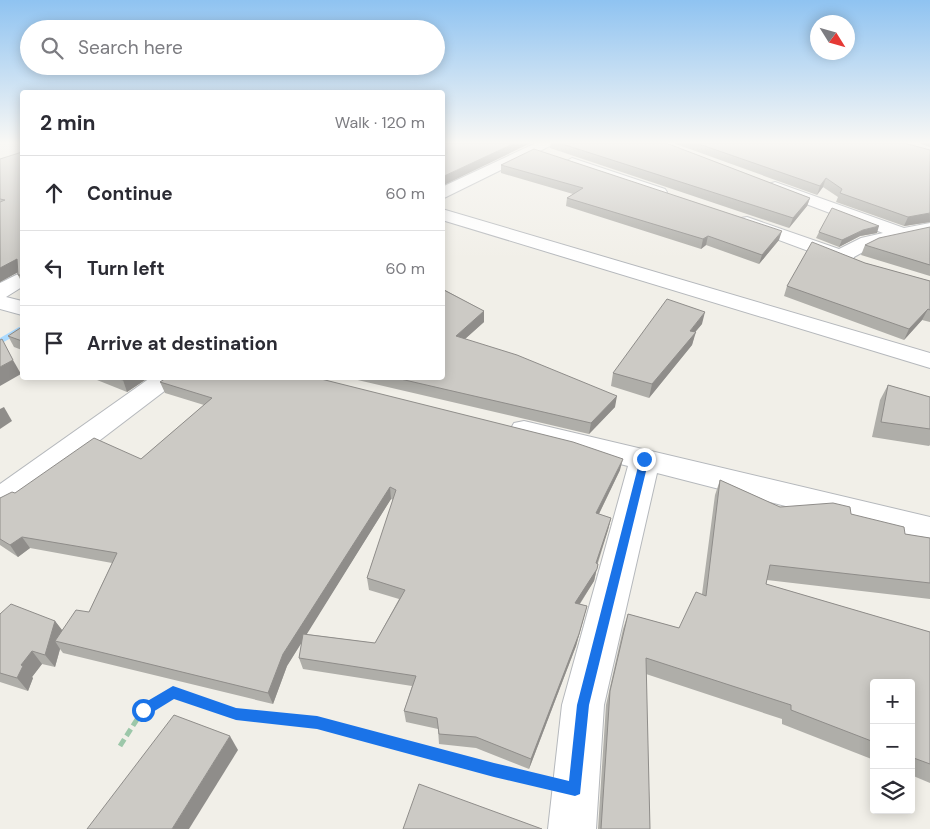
<!DOCTYPE html>
<meta charset="utf-8">
<style>
body{margin:0;font-family:"DM Sans",sans-serif;background:#f2f2f3;color:#2b2b33}
.controls{position:absolute;right:15px;bottom:15px;display:grid;overflow:hidden;border-radius:5px;box-shadow:0 2px 12px #0003}
.controls button{width:45px;height:45px;display:grid;place-items:center;padding:0;border:0;border-bottom:1px solid #e1e1e2;background:#fff;color:#2b2b33;font:25px sans-serif}
.compass{position:absolute;left:810px;top:15px;width:45px;height:45px;border-radius:50%;background:#fff;box-shadow:0 2px 12px #0003;rotate:127deg}
.stop{position:absolute;width:15px;height:15px;margin:-11px;border:4px solid #1a73e8;border-radius:50%;background:#fff}
.stop.end{background:#1a73e8;border-color:#fff;box-shadow:0 1px 5px #0008}
.list{margin:0;padding:0;list-style:none}
h2{display:flex;justify-content:space-between;align-items:center;height:65px;margin:0;padding:0 20px;font-size:21px}
h2 small{font-size:16px;font-weight:400;color:#7c7c81}
.list li{display:grid;grid-template-columns:32px 1fr auto;gap:15px;align-items:center;box-sizing:border-box;height:75px;padding:0 20px;border-top:1px solid #e1e1e2}
.list b{display:block;font-size:19px;white-space:nowrap}
.list em{font-size:16px;font-style:normal;color:#7c7c81}
.icon{flex:none;width:28px;height:28px;fill:none;stroke:currentColor;stroke-width:2;stroke-linecap:round;stroke-linejoin:round}
.map{position:relative;flex:none;width:930px;height:829px;overflow:hidden}
.search{position:absolute;background:#fff;box-shadow:0 2px 12px #0003;left:20px;top:20px;width:425px;height:55px;display:flex;align-items:center;gap:12px;box-sizing:border-box;padding:0 18px;border-radius:28px;color:#7c7c81;font-size:19px}
.panel{position:absolute;background:#fff;box-shadow:0 2px 12px #0003;left:20px;top:90px;width:425px;height:290px;border-radius:5px}
.map>svg:first-child{display:block}
.lines{fill:none;stroke-linecap:round;stroke-linejoin:round}
.stream{fill:#aadaff;fill-rule:evenodd}
.minor-casing{stroke:#b5b8bc;stroke-width:2}
.path{stroke:#9cc7a9;stroke-width:5;stroke-dasharray:8 4;stroke-linecap:butt}
.minor{fill:#fff;fill-rule:evenodd}
.wall{fill:#afaea9;fill-rule:evenodd}
.shaded-wall{fill:#8f8d8a}
.building{fill:#cccac5;stroke:#8f8d8a}
.route{fill:#1a73e8}
</style>
<div class="map">
<svg width="930" height="829" viewBox="0 0 930 829">
<rect width="100%" height="100%" fill="#f1efe8"/>
<g class="lines">
<path class="stream" d="M19,327h3v5l-22,12v-6z"/>
<defs>
<g id="minor">
<path d="M536,143h20l-114,56v-12z"/>
<path d="M572,158l93,31 2,3 -2,3h-12l-86,-30 -2,-3z"/>
<path d="M775,182l129,46 26,-5v10l-56,13 -20,11 -2,5h-14l-97,-36 -3,-4 3,-4 6,-1 92,32 22,-11 22,-5 -114,-43 -2,-3 2,-3z"/>
<path d="M442,209l488,144v15l-488,-148z"/>
<path d="M22,272v15l-16,10 16,4v14l-22,-6v-26z"/>
<path d="M150,378h29l-4,5 -164,125 -11,4v-28z"/>
<path d="M524,421l406,96v26l-273,-70 -53,232 -8,124h-48l14,-124 66,-239 -114,-29 -4,-7 4,-7z"/>
</g>
</defs>
<use href="#minor" class="minor-casing"/>
<path class="path" d="M120,746l23,-36 30,-18 63,22 81,8 218,58"/>
<use href="#minor" class="minor"/>
</g>
<g class="wall">
<path d="M551,143h115l144,55 -3,8 -18,22 -239,-80z"/>
<path d="M673,143h231l26,79 -26,4 -68,-24 2,-5 -15,-10 -6,8z"/>
<path d="M918,143h12v4z"/>
<path d="M22,152v131l-4,-8v-3l-18,10v-123z"/>
<path d="M501,165l278,75 -20,24 -53,-19 -5,4 -135,-43 1,-8 6,-4 -72,-21z"/>
<path d="M930,227v49l-69,-21 4,-10z"/>
<path d="M819,232l58,1 -17,3 -21,11 -23,-9z"/>
<path d="M865,263l65,18v41l-8,-2 -18,20 -120,-44 3,-10z"/>
<path d="M444,281l1,9 39,21v11l-19,17 150,68 -26,27 -240,-56h93z"/>
<path d="M702,324l-7,8 -3,13 -43,53 -38,-12 2,-13z"/>
<path d="M22,327v23l-8,-3 -6,-11z"/>
<path d="M92,378h56l-21,14z"/>
<path d="M160,382l460,88 -21,44 12,4 -3,12 -10,33 -4,18 -14,23 7,2 -11,40 -47,123 -53,-21 -37,-4 -1,-15 -32,-7 -2,-11 8,-25 -109,-17 -4,-11 3,-16 -15,24 -14,38 -210,-51 -3,-4 -5,18 -13,-3 -10,13 1,1 -5,13 -28,-9v-68l55,7 7,9 27,-18 23,-49 -82,-15 -12,9 -18,-12v-47l15,-5 126,-34 63,-54 -39,-12zM391,499l2,1 -26,78 2,12 30,9 -24,44 -69,-9z"/>
<path d="M888,385l42,12v48l-1,1 -57,-9 8,-37z"/>
<path d="M720,480l60,27 71,7 54,20 25,4v61l-163,-19 -1,4 164,48v151l-19,-8v-92h-37v77l-92,-36v-5l-136,-45 4,155h-52l8,-124 17,-76 5,-15 51,14 23,-34 13,-99z"/>
</g>
<g class="shaded-wall">
<path d="M515,143h16l-89,43v-9z"/>
<path d="M826,178l-3,9 -6,8 3,-9z"/>
<path d="M810,198l-3,8 -18,22 4,-10z"/>
<path d="M930,213v9l-26,4 4,-9z"/>
<path d="M879,226l-2,7 -17,3 -21,11 3,-7 21,-10z"/>
<path d="M782,231l-3,9 -20,24 3,-9z"/>
<path d="M708,236l-2,9 -5,4 2,-10z"/>
<path d="M17,259l5,11 -22,12v-14z"/>
<path d="M444,281l1,10 -3,1v-10z"/>
<path d="M928,309l-6,11 -18,20 5,-11z"/>
<path d="M484,311v11l-28,25v-11z"/>
<path d="M705,312l-3,12 -16,19 4,-12z"/>
<path d="M696,332l-4,13 -43,53 3,-14z"/>
<path d="M13,360l8,14 -21,12v-19z"/>
<path d="M127,378h21l-21,14 -4,-12z"/>
<path d="M617,396l-2,11 -26,27 2,-11z"/>
<path d="M4,407l8,14 -12,8v-20z"/>
<path d="M623,459l-3,11 -26,54 2,-11z"/>
<path d="M390,487l1,12 -104,167 -14,38 -5,-11 15,-39z"/>
<path d="M611,518l-3,12 -14,43 4,-9 -4,17 -21,33 2,-11 21,-40z"/>
<path d="M22,537l8,11 -12,9 -8,-12z"/>
<path d="M587,606l-11,40 -47,123 2,-10z"/>
<path d="M55,621l10,13 -10,7 5,8 -5,18 -10,-12z"/>
<path d="M32,651l10,13 -10,13 1,1 -5,13 -11,-13 4,-13z"/>
<path d="M230,736l8,14 -49,79h-17z"/>
</g>
<g class="building">
<path d="M442,143h73l-73,34z"/>
<path d="M559,143h107l144,55 -17,20z"/>
<path d="M696,143h208l26,7v63l-22,4 -68,-24 2,-4 -16,-11 -6,8z"/>
<path d="M534,149l248,82 -20,24 -54,-19 -5,3 -136,-41 16,-10 -82,-23z"/>
<path d="M22,152v123h-4l-1,-16 -17,9v-66l5,-2 -5,-1v-40z"/>
<path d="M832,208l47,18 -16,4 -21,10 -23,-8z"/>
<path d="M930,227v38l-65,-20 14,-7z"/>
<path d="M812,242l53,21 65,18v29l-2,-1 -19,20 -122,-43z"/>
<path d="M442,289l42,22 -28,25 61,19 100,41 -26,27 -195,-45h46z"/>
<path d="M667,299l38,13 -15,19 6,1 -44,52 -39,-11z"/>
<path d="M22,327v14l-14,-5z"/>
<path d="M2,339l11,21 -13,7v-27z"/>
<path d="M115,378h12l-4,2z"/>
<path d="M166,378h151l256,64 50,17 -27,54 15,5 -15,45 2,1 -1,5 -22,34 12,3 -8,28 -48,125 -55,-22 -37,-3 -2,-16 -33,-7 12,-35 -117,-18 4,-24 72,9 30,-53 -38,-12 29,-88 -6,-3 -107,167 -15,39 -213,-52 21,-31 13,2 28,-59 -95,-16 -12,8 -10,-6v-41l12,-6 3,1 79,-55 47,21 71,-61 -52,-16z"/>
<path d="M888,385l42,12v32l-49,-7z"/>
<path d="M720,480l60,27 53,-4 17,4 1,7 53,13 1,7 25,4v45l-160,-18 -4,19 164,48v132l-19,-7v-74h-37v59l-83,-32v-5l-145,-47 4,171h-49l9,-138 18,-77 51,14 17,-36 10,4z"/>
<path d="M11,604l44,17 -10,34 -13,-4 -11,14 2,1 -6,12 -17,-5v-59z"/>
<path d="M174,715l56,21 -58,93h-85z"/>
<path d="M419,784l123,45h-139z"/>
</g>
<linearGradient id="sky" x2="0" y2="1"><stop stop-color="#8fc3f1"/><stop offset="0.55" stop-color="#f9f8f5"/><stop offset="1" stop-color="#f9f8f5" stop-opacity="0"/></linearGradient>
<rect width="930" height="259" fill="url(#sky)"/>
<path class="route" d="M644,456l5,3 -60,246 -9,89 -5,2 -81,-19 -177,-48 -81,-9 -62,-21 -26,16 -5,1 -4,-1 -2,-5 2,-4 34,-20 63,22 81,8 177,47 75,18 8,-76 63,-246z"/>
</svg>
<div class="controls">
<button>+</button>
<button>−</button>
<button><svg class="icon" aria-label="layers" viewBox="0 0 24 24"><path d="M12 4l9 5-9 5-9-5zM3 14l9 5 9-5"/></svg></button>
</div>
<svg class="compass" viewBox="-18 -18 36 36"><path d="M0-13l5 13h-10z" fill="#e53935"/><path d="M0 13l5-13h-10z" fill="#7c7c81"/></svg>
<div class="stop" style="left:143px;top:710px"></div>
<div class="stop end" style="left:644px;top:459px"></div>
<div class="search"><svg class="icon" aria-label="search" viewBox="0 0 24 24"><circle cx="10" cy="10" r="6"/><path d="M15 15l6 6"/></svg>Search here</div>
<section class="panel">
<h2>2 min<small>Walk · 120 m</small></h2>
<ul class="list">
<li><svg class="icon" aria-label="ahead" viewBox="0 0 24 24"><path d="M12 20V5M6 11l6-6 6 6"/></svg><div><b>Continue</b></div><em>60 m</em></li>
<li><svg class="icon" aria-label="left" viewBox="0 0 24 24"><path d="M17 20v-9H6M10 6l-5 5 5 5"/></svg><div><b>Turn left</b></div><em>60 m</em></li>
<li><svg class="icon" aria-label="arrive" viewBox="0 0 24 24"><path d="M6 21V4h12l-3 4 3 4H6"/></svg><div><b>Arrive at destination</b></div></li>
</ul>
</section>
</div>
